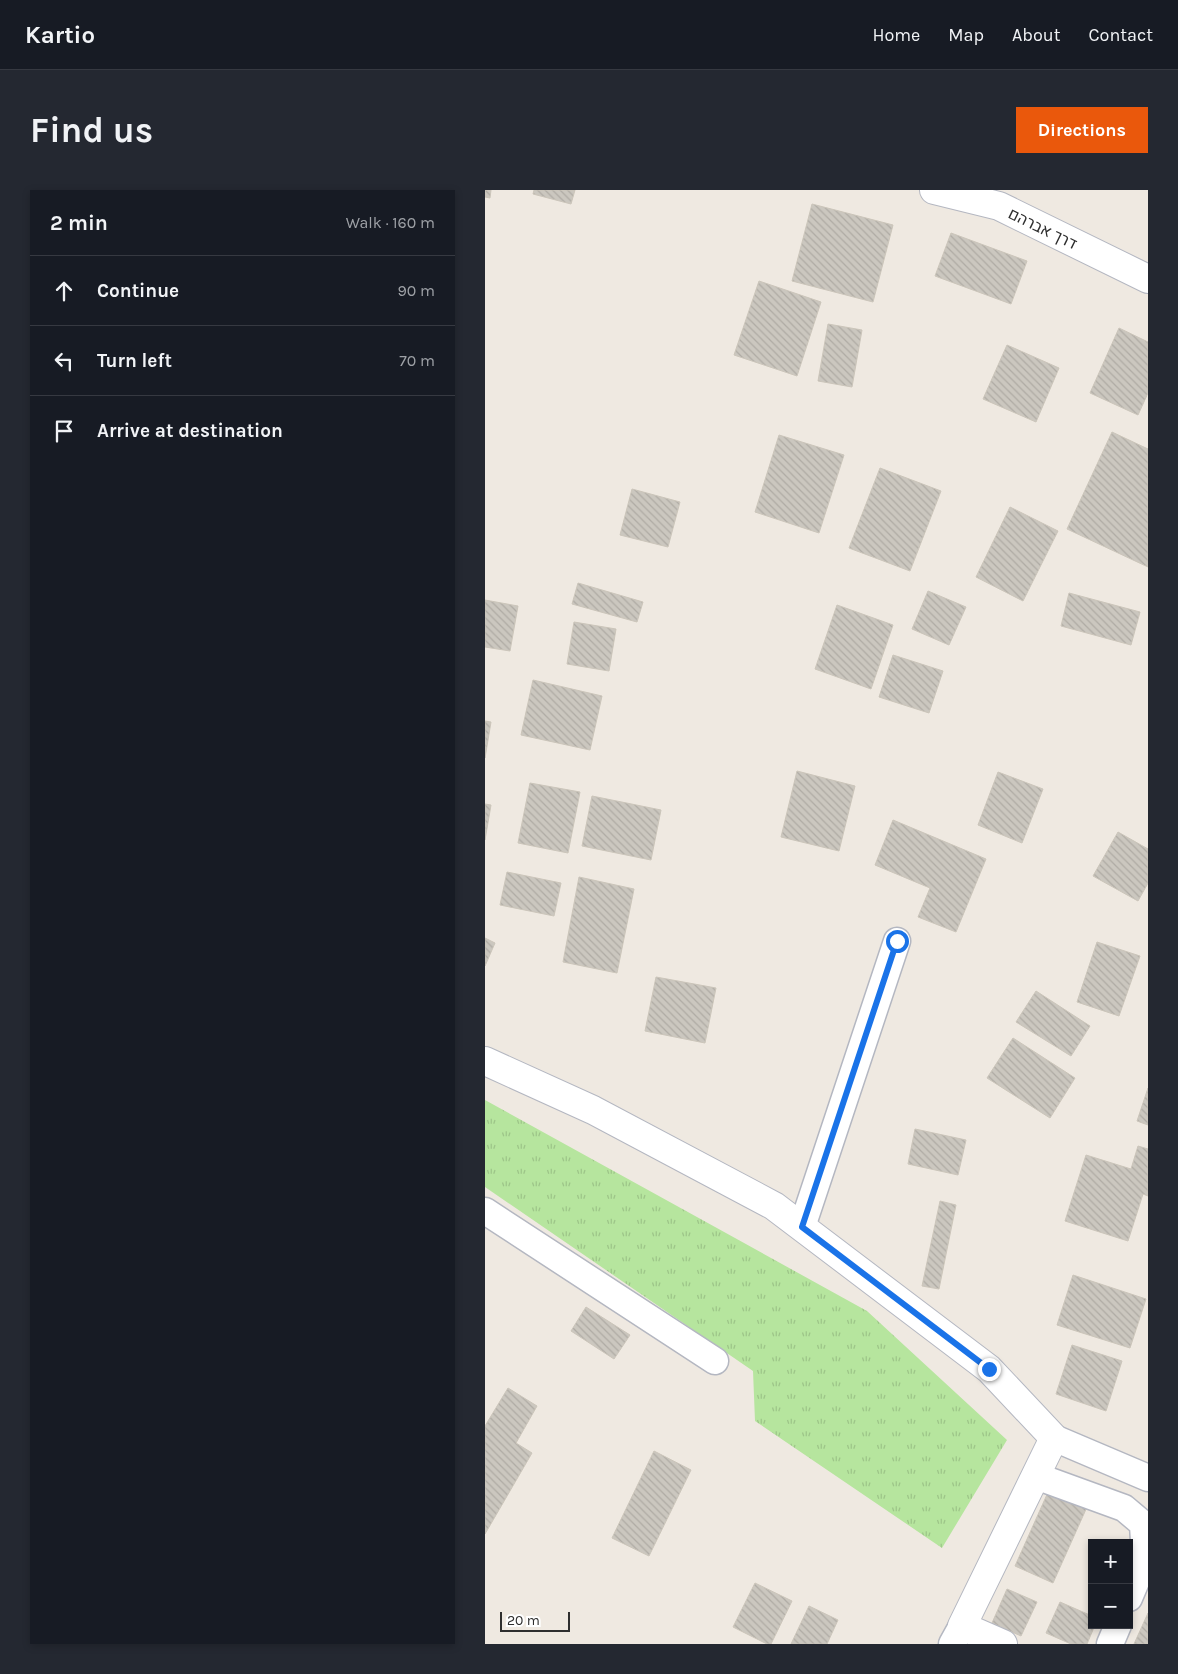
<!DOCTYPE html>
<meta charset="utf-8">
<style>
body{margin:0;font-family:Karla,Heebo,sans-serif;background:#242831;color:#f1f3f6}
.controls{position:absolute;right:15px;bottom:15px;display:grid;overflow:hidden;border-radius:0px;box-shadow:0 2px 8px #0003}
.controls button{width:45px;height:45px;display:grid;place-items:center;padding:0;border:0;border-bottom:1px solid #363941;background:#171b24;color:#f1f3f6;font:25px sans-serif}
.scale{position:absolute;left:15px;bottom:12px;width:70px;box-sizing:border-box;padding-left:5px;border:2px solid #2e2e2e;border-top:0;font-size:14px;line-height:18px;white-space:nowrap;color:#2e2e2e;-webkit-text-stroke:4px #fff;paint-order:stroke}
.stop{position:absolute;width:15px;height:15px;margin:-11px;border:4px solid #1a73e8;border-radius:50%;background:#fff}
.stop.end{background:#1a73e8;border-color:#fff;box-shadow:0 1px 5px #0008}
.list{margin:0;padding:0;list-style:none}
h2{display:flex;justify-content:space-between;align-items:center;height:65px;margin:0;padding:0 20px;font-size:21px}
h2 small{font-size:16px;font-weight:400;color:#9ea1a6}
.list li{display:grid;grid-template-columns:32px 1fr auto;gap:15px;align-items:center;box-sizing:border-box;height:70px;padding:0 20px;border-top:1px solid #363941}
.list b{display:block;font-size:19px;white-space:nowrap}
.list em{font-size:16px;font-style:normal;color:#9ea1a6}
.icon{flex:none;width:28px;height:28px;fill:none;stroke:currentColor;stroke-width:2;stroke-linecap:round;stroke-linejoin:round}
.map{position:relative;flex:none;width:663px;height:1454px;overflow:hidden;border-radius:0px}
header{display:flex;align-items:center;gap:30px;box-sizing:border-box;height:70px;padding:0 25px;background:#171b24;border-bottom:1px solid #363941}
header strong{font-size:24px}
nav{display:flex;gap:28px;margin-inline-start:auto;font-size:18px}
.intro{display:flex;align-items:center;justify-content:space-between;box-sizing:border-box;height:120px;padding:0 30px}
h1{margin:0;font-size:35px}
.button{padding:12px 22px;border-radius:0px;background:#ea580c;color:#fff;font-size:18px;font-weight:700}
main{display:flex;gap:30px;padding:0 30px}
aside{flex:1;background:#171b24;border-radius:0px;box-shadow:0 2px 8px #0003}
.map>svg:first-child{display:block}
.grass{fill:url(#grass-tufts)}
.building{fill:url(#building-back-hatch);stroke:#cbc5ba}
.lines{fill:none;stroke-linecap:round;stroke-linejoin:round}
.minor-casing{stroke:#b4b7c1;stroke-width:29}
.tertiary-casing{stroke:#b4b7c1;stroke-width:30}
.minor{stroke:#fff;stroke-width:26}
.tertiary{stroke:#fff;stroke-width:28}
.route{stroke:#1a73e8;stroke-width:6}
.labels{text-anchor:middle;stroke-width:5;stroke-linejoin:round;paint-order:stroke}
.street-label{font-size:16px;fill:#2e2e2e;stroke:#fff}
</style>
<header>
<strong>Kartio</strong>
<nav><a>Home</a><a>Map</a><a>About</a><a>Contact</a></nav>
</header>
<div class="intro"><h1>Find us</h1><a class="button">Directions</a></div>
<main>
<aside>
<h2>2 min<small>Walk · 160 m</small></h2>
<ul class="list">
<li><svg class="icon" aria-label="ahead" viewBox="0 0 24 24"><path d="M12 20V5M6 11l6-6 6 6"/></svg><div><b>Continue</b></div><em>90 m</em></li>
<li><svg class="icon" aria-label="left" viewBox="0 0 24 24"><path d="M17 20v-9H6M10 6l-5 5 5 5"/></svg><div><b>Turn left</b></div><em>70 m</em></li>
<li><svg class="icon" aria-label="arrive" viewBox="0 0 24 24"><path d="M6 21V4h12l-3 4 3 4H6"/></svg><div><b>Arrive at destination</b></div></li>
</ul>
</aside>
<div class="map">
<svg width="663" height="1454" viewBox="0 0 663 1454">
<defs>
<pattern id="grass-tufts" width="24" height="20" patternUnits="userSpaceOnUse" patternTransform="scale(1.25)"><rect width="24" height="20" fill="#b6e59e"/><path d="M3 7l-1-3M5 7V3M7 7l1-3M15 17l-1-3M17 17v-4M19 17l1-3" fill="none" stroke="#9dc588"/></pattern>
<pattern id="building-back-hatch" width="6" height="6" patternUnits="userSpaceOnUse" patternTransform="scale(1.25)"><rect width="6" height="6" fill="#cbc7bf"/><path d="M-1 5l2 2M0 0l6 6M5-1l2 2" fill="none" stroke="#afaba4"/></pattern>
</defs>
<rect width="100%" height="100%" fill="#efe9e1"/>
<path class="grass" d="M0,910l382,211 140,129 -65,108 -187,-127 -2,-50 -268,-184z"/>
<g class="building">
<path d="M0,0h6l-1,8 -5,-1z"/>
<path d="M49,0h41l-4,14 -38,-10z"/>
<path d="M327,14l81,21 -20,77 -81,-21z"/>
<path d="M466,43l76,28 -16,43 -76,-28z"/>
<path d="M274,91l62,21 -24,74 -63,-21z"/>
<path d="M343,134l34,6 -10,57 -34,-6z"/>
<path d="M634,138l29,14v51l-10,22 -48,-22z"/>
<path d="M522,155l52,23 -23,54 -53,-23z"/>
<path d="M627,242l36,17v118l-81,-38z"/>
<path d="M294,245l65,20 -25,78 -64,-21z"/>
<path d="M395,278l61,23 -31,80 -61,-23z"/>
<path d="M147,299l48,13 -12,45 -48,-12z"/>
<path d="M525,317l48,24 -35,70 -47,-24z"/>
<path d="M93,393l65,19 -6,20 -65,-18z"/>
<path d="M443,401l38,16 -17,38 -37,-16z"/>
<path d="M584,403l71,19 -9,33 -70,-19z"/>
<path d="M0,410l33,6 -8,45 -25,-4z"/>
<path d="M352,415l56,20 -22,64 -56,-20z"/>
<path d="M89,432l42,7 -7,42 -42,-7z"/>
<path d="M408,465l50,16 -14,42 -50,-16z"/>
<path d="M48,490l69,16 -12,54 -69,-15z"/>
<path d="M0,531l6,1 -6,36z"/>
<path d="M312,581l58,15 -16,65 -58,-14z"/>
<path d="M513,582l45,17 -21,54 -44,-18z"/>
<path d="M45,593l50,9 -12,61 -50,-10z"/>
<path d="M107,606l69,14 -10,50 -69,-14z"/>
<path d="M0,614l6,1 -6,35z"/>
<path d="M408,630l93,39 -30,73 -38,-15 12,-29 -55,-23z"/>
<path d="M633,642l30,17v34l-10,18 -45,-25z"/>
<path d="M22,682l54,11 -7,33 -54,-11z"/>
<path d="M94,687l55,12 -17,84 -54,-11z"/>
<path d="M0,748l10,5 -10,23z"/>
<path d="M612,752l43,14 -21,60 -42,-14z"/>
<path d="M171,787l60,11 -11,55 -60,-12z"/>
<path d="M551,801l54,35 -19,30 -55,-34z"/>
<path d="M528,848l62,40 -25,40 -63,-40z"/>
<path d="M663,898v37l-11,-4z"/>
<path d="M430,939l51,11 -8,35 -50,-11z"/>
<path d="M653,956l10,3v47l-5,-2 -15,47 -63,-20 21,-66 45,14z"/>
<path d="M455,1011l16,4 -17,84 -17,-3z"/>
<path d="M588,1085l73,24 -16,49 -73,-23z"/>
<path d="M101,1117l44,28 -16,24 -43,-28z"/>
<path d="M587,1155l50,16 -16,50 -50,-17z"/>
<path d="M23,1198l29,18 -21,37 16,10 -47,81v-108z"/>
<path d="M169,1261l37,19 -42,86 -37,-18z"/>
<path d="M564,1300l38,17 -34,76 -38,-17z"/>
<path d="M270,1393l37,18 -21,43h-4l-34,-17z"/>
<path d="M522,1399l30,13 -16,34 -29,-13z"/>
<path d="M575,1412l32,14v9h3l-8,19h-16l-25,-11z"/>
<path d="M324,1416l29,14 -11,24h-36z"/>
<path d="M663,1423v31h-14z"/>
</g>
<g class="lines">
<defs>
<g id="minor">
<path d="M0,1021l230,150"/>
<path d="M317,1037l95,-286"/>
<path d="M569,1248l94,40"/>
<path d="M551,1286l88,32 19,16 2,36 -16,38"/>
<path d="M467,1454l10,-18"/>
<path d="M625,1454l8,-19"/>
</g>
<g id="tertiary">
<path d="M449,0l65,16 149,73"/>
<path d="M0,871l108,49 181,96 215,163 65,69 -92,188 41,18"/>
</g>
</defs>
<use href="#minor" class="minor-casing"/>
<use href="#tertiary" class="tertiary-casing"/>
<use href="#minor" class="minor"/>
<use href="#tertiary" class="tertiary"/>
</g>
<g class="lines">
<path class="route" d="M412,751l-95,286 187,142"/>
</g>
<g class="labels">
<g class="street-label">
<text transform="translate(558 38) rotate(26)" y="6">דרך אברהם</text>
</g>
</g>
</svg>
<div class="controls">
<button>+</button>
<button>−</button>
</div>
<div class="scale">20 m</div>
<div class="stop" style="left:412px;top:751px"></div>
<div class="stop end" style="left:504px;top:1179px"></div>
</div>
</main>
